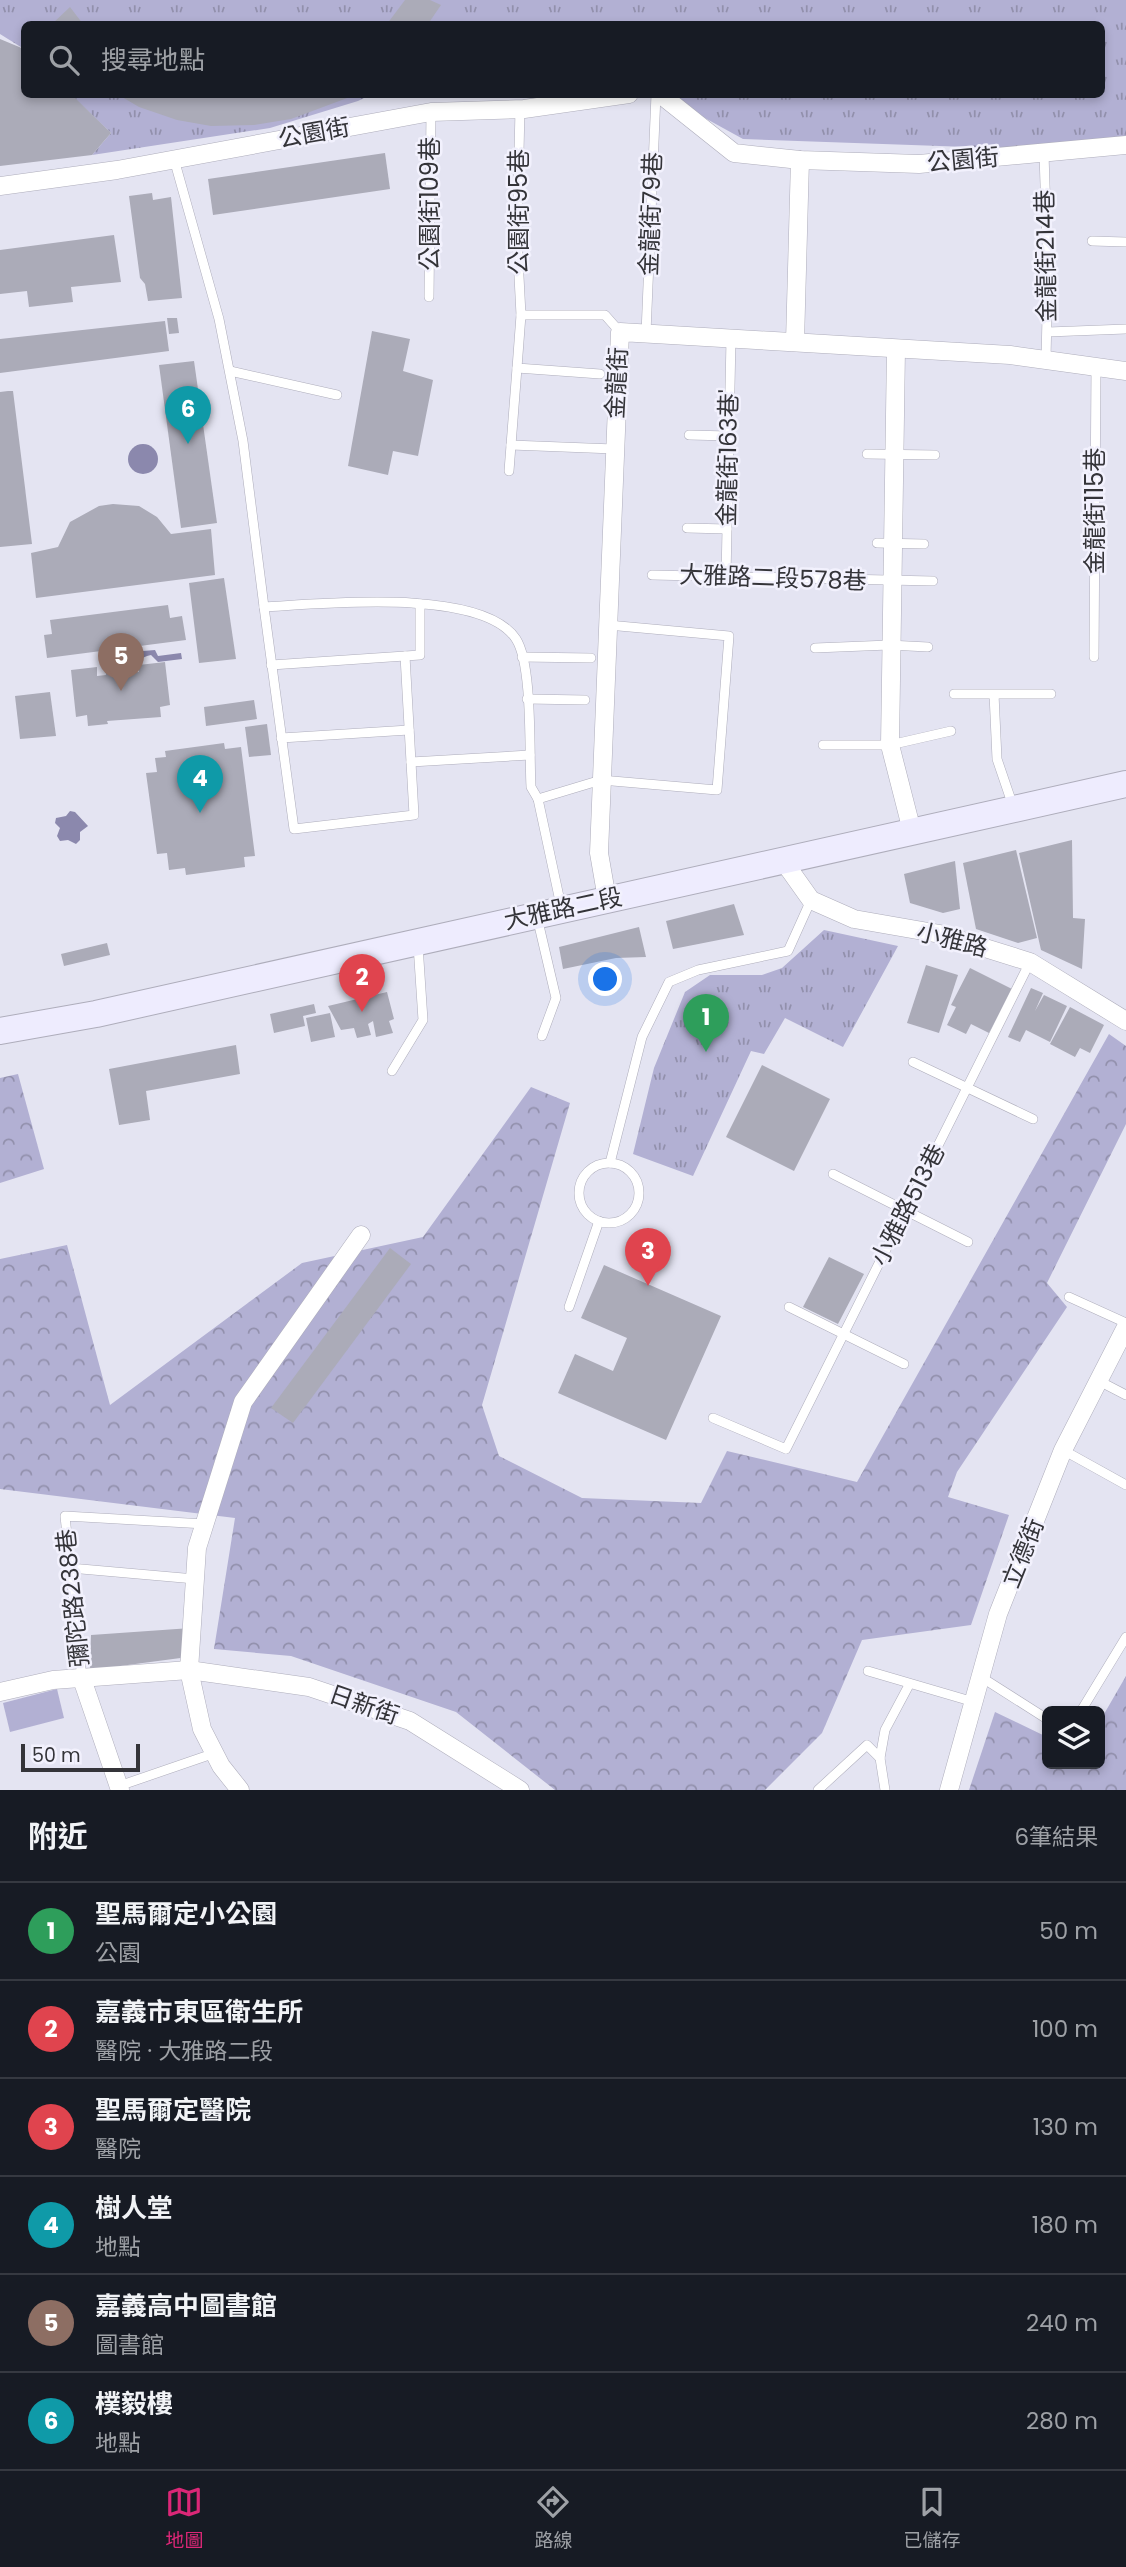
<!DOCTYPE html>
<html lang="zh-TW">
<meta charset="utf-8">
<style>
body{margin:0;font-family:Poppins,"Noto Sans TC",sans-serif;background:#242831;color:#f1f3f6}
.controls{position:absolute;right:21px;bottom:21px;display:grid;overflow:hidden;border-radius:10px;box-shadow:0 4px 10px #0003}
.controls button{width:63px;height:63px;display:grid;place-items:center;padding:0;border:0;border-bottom:2px solid #363941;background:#171b24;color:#f1f3f6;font:35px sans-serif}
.scale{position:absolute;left:21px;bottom:18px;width:119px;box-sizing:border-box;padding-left:7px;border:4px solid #343439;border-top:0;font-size:19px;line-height:24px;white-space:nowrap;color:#343439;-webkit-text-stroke:5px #f2f1fd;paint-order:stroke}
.you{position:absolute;left:606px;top:980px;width:24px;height:24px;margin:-18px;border:5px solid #fff;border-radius:50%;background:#1a73e8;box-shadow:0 0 0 10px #1a73e833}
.badge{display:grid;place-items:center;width:46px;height:46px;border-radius:50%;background:#db2777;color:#fff;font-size:23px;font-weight:700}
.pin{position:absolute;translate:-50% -58px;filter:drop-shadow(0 2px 4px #0008)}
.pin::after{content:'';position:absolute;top:37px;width:24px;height:21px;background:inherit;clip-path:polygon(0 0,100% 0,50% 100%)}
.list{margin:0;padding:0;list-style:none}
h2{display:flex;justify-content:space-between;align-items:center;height:91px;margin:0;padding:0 28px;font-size:30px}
h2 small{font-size:23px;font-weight:400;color:#9ea1a6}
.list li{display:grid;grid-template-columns:46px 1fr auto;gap:21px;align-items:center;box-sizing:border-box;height:98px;padding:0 28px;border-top:2px solid #363941}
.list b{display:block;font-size:26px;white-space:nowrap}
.list p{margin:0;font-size:23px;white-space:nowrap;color:#9ea1a6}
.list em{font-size:23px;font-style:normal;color:#9ea1a6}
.icon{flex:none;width:38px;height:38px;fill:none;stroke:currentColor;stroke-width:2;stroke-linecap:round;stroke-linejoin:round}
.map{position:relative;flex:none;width:1126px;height:1790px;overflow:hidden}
.search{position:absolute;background:#171b24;box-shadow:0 4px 10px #0003;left:21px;right:21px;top:21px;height:77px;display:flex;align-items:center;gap:18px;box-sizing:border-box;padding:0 24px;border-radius:10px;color:#9ea1a6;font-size:26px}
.sheet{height:679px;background:#171b24}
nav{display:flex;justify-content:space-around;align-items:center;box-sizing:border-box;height:98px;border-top:2px solid #363941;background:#171b24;font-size:19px;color:#9ea1a6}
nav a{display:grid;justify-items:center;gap:4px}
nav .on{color:#db2777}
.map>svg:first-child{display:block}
.green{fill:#b2b0d3}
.forest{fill:url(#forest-crowns)}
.park{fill:url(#park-tufts)}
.water{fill:#8b88ad}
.building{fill:#ababb8}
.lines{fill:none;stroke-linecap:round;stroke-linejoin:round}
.lane-casing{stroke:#aeadbb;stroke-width:10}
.street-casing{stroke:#aeadbb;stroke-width:19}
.secondary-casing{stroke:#aeadbb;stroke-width:28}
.lane{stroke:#fff;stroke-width:9}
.street{stroke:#fff;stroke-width:18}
.secondary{stroke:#eeecfe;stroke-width:26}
.labels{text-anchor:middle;stroke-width:5;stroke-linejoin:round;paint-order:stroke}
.street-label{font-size:24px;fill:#343439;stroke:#f2f1fd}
</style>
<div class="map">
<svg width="1126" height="1790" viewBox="0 0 1126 1790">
<defs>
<pattern id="forest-crowns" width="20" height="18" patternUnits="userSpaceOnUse" patternTransform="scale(1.75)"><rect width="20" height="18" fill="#b2b0d3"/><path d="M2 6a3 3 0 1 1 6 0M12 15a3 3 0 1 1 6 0" fill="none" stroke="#9290ac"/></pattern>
<pattern id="park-tufts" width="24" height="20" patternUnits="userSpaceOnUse" patternTransform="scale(1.75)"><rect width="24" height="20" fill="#b2b0d3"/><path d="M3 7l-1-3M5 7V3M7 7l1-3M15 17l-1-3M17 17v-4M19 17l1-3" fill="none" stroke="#9290ac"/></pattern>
</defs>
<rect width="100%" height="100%" fill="#e4e4f2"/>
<path class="green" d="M57,1689l7,29 -54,14 -7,-29z"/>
<g class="forest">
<path d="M1109,1034l17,12v78l-79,159 20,24 -110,165 -9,25 61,18 -38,110 -109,15 -40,93 -57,57h-210l-99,-78 -165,-56 -77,-7 21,-131 -235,-29v-230l67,-14 43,160 192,-142 121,-26 108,-150 39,16 -88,302 17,51 83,42 119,5 26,-52 130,31z"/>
<path d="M18,1074l26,95 -44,14v-105z"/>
<path d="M1126,1676v114h-157l26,-78 52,25v27h53v-43z"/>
</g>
<g class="park">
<path d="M0,0h1126v147l-46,4 -337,-12 -80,-44 439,-1v-70h-1078v25l-24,-15z"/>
<path d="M71,95h299l-12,6 -88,27 -178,27 19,-22z"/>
<path d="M824,930l74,16 -55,101 -58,-29 -21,36 -13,-3 -58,125 -60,-22 21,-86 31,-76 25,-17h52l20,-7z"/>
</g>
<g class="water">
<circle cx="143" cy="459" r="15"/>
<path d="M155,650l3,6 23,-3 1,6 -24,3 -7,-7c-11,2 -17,11 -28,12l-1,-4 21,-12z"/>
<path d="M70,811l5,1 13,14 -8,6v8l-4,4 -8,-4 -8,1 -3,-5 3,-8 -5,-5 1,-5 10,-2z"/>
</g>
<g class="building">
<path d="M405,0h25l11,5 -13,19h-41z"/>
<path d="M70,7l13,17h-31z"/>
<path d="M0,39l24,10v45h47l40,39 -19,22 -92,11z"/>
<path d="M117,94h241l-67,25 -37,6 -43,1 -34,-6 -38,-13z"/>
<path d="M385,153l5,36 -177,26 -5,-36z"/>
<path d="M152,193l1,7 18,-3 11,101 -34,3 -3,-17 -5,-6 -11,-82z"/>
<path d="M114,235l7,47 -50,5 2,15 -44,5 -2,-16 -27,3v-44z"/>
<path d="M167,318h10l2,15 -10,1z"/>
<path d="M165,321l4,30 -169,22v-34z"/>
<path d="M372,331l38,8 -7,32 30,9 -15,76 -25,-5 -5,24 -40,-9z"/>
<path d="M194,361l23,162 -36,5 -22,-163z"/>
<path d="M8,391h5l19,153 -32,3v-155z"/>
<path d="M113,504l26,2 18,11 14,17 40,-5 4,46 -179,23 -5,-45 27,-6 12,-25 29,-16z"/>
<path d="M224,578l12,81 -37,4 -10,-80z"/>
<path d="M168,605l2,13 12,-2 4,24 -139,18 -3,-23 8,-1 -2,-14z"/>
<path d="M116,661l1,12 22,-1v-7l26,-3 5,43 -10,2 1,10 -54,4 1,3 -20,2 -1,-11 -11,2 -5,-47 26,-3v9l9,-1 -1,-13z"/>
<path d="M50,692l6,44 -36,3 -5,-43z"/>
<path d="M254,700l3,19 -51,7 -2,-19z"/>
<path d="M267,724l4,31 -22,2 -4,-30z"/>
<path d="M224,743l1,6 16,-2 14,109 -11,1 1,10 -59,8 -1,-7 -16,2 -2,-17 -10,1 -11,-81 11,-1 -2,-14 11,-1 -1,-6z"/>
<path d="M1072,840l1,78 12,1 -3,50 -41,-19 -22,-97z"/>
<path d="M1016,850l21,88 -19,5 -42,-14 -13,-66z"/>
<path d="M955,861l5,48 -17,4 -33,-10 -6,-29z"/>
<path d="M734,904l10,31 -71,14 -7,-28z"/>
<path d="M639,927l7,30 -30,1 -53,11 -4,-22z"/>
<path d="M107,943l3,12 -46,11 -3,-12z"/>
<path d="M926,965l32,10 -19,58 -32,-10z"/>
<path d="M970,968l42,21 -23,44 -18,-9 -5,10 -19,-9 9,-18 -5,-2z"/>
<path d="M1031,988l12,5 -8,18 9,-16 23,11 -17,36 -24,-12 -6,12 -12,-5z"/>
<path d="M387,992l7,27 -5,2 4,12 -17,4 -3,-16 -5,3 3,11 -14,3 -3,-10 -13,2 -13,-24z"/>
<path d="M314,1004l2,9 -13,3 2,10 -31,7 -4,-19z"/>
<path d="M1070,1007l34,18 -14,28 -10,-5 -5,9 -25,-13z"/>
<path d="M330,1013l5,24 -24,5 -5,-24z"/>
<path d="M236,1045l4,29 -94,17 4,29 -31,5 -10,-56z"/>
<path d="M762,1065l68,34 -36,72 -68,-34z"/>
<path d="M390,1248l21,16 -118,159 -22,-15z"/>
<path d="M829,1257l35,17 -26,50 -35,-17z"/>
<path d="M604,1265l117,51 -55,124 -108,-47 17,-39 38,17 14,-33 -46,-20z"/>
<path d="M191,1628l-3,29 -98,13 1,-35z"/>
</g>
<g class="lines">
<defs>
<g id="lane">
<path d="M520,109l-3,129 4,77h84l15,17"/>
<path d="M1044,154l4,121 -2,83"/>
<path d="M174,159l45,160 24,122 21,166c56,-3 218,-20 252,32 17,26 13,115 15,148l7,12 63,-19 116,10 12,-154 -121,-11"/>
<path d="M1092,241l34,1"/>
<path d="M429,297l2,-185"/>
<path d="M521,315l-4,53 83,6"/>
<path d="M1048,332l78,-3"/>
<path d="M646,333l10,-239"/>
<path d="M230,371l107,24"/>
<path d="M689,435l40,1"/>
<path d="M511,445l103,4"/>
<path d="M867,454l68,1"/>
<path d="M509,471l8,-103"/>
<path d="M687,528l40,1"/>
<path d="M877,543l47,1"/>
<path d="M652,575l281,6"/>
<path d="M726,577l5,-238"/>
<path d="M264,607l30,222 120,-14 -9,-159"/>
<path d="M815,648l74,-3 39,2"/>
<path d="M522,657l69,1"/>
<path d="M1094,657l2,-291"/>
<path d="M271,665l149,-10v-51"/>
<path d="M527,699l58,1"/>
<path d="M281,738l128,-8"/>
<path d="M823,745h67l61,-14"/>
<path d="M411,762l119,-7"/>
<path d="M538,799l23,107"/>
<path d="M1013,806l-16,-47 -3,-65h-40h97"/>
<path d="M537,917l19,81 -14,38"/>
<path d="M913,1062l120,57"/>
<path d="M392,1071l31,-51 -5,-75"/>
<path d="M610,1163l32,-126 27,-55 29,-12 90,-19 23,-51"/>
<circle cx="609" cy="1193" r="30"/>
<path d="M833,1174l135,68"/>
<path d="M1069,1297l57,26"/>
<path d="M569,1307l30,-86"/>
<path d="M789,1307l115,57"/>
<path d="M1099,1381l27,14"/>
<path d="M713,1418l73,31 244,-487"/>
<path d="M1063,1450l63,35"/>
<path d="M70,1568l125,11"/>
<path d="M868,1671l106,31"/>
<path d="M981,1677l66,42"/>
<path d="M82,1679l-17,-163 140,8"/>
<path d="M1081,1711l45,-74"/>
<path d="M880,1758l5,32"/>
<path d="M119,1786l96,-33"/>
<path d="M818,1790l49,-45 13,13 5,-28 24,-45"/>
</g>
<g id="street">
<path d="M660,94l74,59 66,7 119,4 207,-19"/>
<path d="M0,186l117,-16 314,-58 93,-3 105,-15"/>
<path d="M795,342l5,-182"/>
<path d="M896,349l-6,396 22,86"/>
<path d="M784,862l27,38 43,19 86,15 90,28 96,59"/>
<path d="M607,899l-8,-46 21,-521 390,23 116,16"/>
<path d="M82,1679l38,111"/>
<path d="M0,1692l53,-12 136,-10 120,17 101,34 110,69"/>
<path d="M240,1790l-19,-24 -19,-37 -13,-59 8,-122 46,-146 118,-167"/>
<path d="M949,1790l49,-176 65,-164 63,-123"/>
</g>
<path id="secondary" d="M0,1031l96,-17 1030,-230"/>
</defs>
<use href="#lane" class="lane-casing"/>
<use href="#street" class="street-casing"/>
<use href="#secondary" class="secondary-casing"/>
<use href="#lane" class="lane"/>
<use href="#street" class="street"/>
<use href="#secondary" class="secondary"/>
</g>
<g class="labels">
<g class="street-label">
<text transform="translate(314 133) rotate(-10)" y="8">公園街</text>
<text transform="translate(963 160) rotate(-5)" y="8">公園街</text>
<text transform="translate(430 204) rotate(-90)" y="8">公園街109巷</text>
<text transform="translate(519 212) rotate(-90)" y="8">公園街95巷</text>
<text transform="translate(651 214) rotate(-88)" y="8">金龍街79巷</text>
<text transform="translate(1046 256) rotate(-91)" y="8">金龍街214巷</text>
<text transform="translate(617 383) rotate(-87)" y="8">金龍街</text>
<text transform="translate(728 458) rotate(-89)" y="8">金龍街163巷'</text>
<text transform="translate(1095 511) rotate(-90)" y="8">金龍街115巷</text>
<text transform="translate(773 578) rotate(2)" y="8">大雅路二段578巷</text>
<text transform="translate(563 909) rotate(-12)" y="8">大雅路二段</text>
<text transform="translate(952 940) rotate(14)" y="8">小雅路</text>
<text transform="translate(908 1205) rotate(-63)" y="8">小雅路513巷</text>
<text transform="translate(1023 1553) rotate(-68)" y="8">立德街</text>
<text transform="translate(73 1598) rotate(-96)" y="8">彌陀路238巷</text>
<text transform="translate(364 1705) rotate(19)" y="8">日新街</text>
</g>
</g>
</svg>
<div class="controls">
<button><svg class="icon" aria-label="layers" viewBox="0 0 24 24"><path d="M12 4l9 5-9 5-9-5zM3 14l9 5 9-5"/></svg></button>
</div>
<div class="scale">50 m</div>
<div class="you"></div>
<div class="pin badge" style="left:706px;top:1052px;background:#2e9e5b">1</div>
<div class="pin badge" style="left:362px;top:1012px;background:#e0444e">2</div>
<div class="pin badge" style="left:648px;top:1286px;background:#e0444e">3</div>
<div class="pin badge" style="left:200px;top:813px;background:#0f9aa8">4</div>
<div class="pin badge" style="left:121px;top:691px;background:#8d6e63">5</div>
<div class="pin badge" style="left:188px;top:444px;background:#0f9aa8">6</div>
<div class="search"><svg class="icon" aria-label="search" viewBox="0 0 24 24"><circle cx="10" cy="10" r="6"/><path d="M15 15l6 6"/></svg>搜尋地點</div>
</div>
<section class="sheet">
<h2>附近<small>6筆結果</small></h2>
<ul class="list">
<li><span class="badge" style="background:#2e9e5b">1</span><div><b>聖馬爾定小公園</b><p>公園</p></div><em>50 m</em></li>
<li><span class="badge" style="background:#e0444e">2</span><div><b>嘉義市東區衛生所</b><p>醫院 · 大雅路二段</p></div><em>100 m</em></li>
<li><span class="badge" style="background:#e0444e">3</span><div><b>聖馬爾定醫院</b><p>醫院</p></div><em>130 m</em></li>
<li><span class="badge" style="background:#0f9aa8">4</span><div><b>樹人堂</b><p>地點</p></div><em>180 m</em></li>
<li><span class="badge" style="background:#8d6e63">5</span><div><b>嘉義高中圖書館</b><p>圖書館</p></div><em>240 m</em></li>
<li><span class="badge" style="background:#0f9aa8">6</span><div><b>樸毅樓</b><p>地點</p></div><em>280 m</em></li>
</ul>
</section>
<nav>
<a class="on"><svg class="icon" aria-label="map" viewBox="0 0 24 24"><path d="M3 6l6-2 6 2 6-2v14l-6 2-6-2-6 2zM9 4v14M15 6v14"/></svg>地圖</a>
<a><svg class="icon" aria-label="directions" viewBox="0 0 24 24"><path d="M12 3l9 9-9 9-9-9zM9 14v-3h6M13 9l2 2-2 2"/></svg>路線</a>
<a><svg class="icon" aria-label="saved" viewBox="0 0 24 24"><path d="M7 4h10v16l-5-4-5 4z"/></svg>已儲存</a>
</nav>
